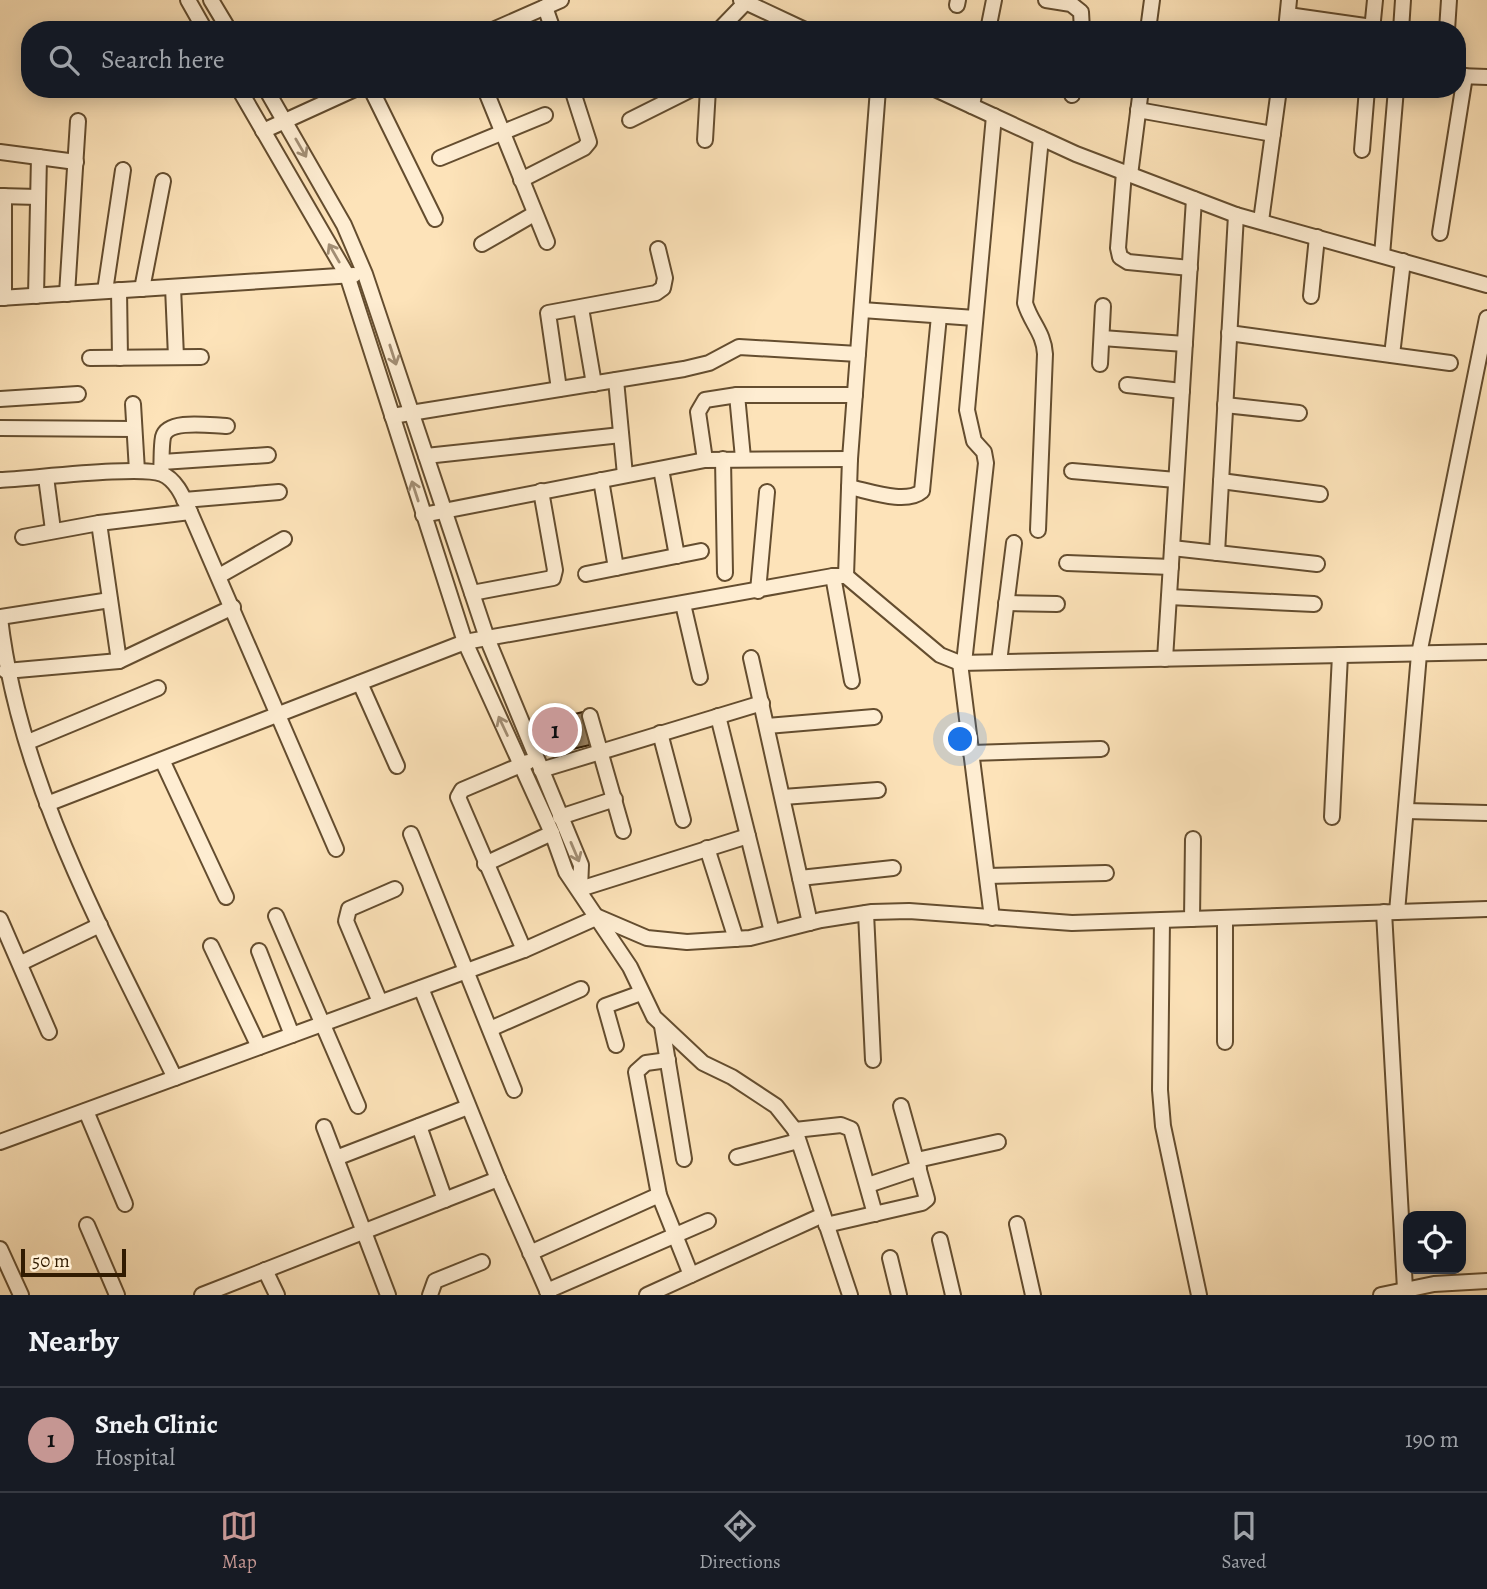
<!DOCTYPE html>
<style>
body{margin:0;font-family:Alegreya,serif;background:#20242c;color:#f1f3f6}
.controls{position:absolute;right:21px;bottom:21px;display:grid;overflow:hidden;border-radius:14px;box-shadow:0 4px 18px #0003}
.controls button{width:63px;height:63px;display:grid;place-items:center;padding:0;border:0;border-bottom:2px solid #363941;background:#171b24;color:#f1f3f6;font:35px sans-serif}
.scale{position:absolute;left:21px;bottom:18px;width:105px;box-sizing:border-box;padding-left:7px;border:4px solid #311b01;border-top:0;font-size:19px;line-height:24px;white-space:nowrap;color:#311b01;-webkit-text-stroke:5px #feedd2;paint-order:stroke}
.you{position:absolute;left:961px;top:740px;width:24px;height:24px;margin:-18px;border:5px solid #fff;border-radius:50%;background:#1a73e8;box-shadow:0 0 0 10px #1a73e833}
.badge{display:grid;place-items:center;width:46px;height:46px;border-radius:50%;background:#c59692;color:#111;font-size:23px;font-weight:700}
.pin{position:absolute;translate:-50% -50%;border:4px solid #fff;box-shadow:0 2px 7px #0006}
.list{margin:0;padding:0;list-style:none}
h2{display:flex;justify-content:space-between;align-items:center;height:91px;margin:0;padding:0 28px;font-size:30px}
h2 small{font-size:23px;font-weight:400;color:#9ea1a6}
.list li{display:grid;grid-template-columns:46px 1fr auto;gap:21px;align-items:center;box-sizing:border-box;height:105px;padding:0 28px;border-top:2px solid #363941}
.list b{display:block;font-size:26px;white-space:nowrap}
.list p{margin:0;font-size:23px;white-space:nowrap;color:#9ea1a6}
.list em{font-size:23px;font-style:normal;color:#9ea1a6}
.icon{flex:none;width:38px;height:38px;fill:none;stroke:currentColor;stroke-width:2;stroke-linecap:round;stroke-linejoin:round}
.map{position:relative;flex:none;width:1487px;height:1295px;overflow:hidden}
.search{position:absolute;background:#171b24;box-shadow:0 4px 18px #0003;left:21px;right:21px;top:21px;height:77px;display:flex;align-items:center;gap:18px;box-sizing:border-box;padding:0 24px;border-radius:28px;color:#9ea1a6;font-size:26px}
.sheet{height:196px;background:#171b24}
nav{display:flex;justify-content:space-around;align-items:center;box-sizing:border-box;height:98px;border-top:2px solid #363941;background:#171b24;font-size:19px;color:#9ea1a6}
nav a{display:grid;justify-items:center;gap:4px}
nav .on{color:#c59692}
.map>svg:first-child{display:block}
.building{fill:#9b8361;stroke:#311b01;stroke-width:2}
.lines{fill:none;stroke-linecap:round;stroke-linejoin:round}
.minor-casing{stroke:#644d2f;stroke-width:18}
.minor{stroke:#feedd2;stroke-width:14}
.oneway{stroke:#a28e74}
</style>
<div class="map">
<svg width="1487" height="1295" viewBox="0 0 1487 1295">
<rect width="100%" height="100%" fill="#fde3b9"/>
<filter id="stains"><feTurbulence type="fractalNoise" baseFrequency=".00286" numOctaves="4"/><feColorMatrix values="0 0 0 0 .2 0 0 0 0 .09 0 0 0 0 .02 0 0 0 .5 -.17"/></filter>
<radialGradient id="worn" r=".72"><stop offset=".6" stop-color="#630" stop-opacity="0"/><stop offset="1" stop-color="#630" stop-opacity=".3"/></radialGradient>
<path class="building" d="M583,712l7,33 -43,10 -7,-33z"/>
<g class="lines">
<defs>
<g id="minor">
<path d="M188,0l17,30"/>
<path d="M211,0l18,30"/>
<path d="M741,0l64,30"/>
<path d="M1046,0l25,4 10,8 1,18"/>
<path d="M957,5l1,-5"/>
<path d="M545,7l8,23"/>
<path d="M1288,15l84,12"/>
<path d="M493,30l68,-30"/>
<path d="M719,30l29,-30"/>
<path d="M988,30l6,-30"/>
<path d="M1148,30l4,-30"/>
<path d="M1286,30l3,-30"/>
<path d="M1372,30l3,-30"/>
<path d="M1401,30l2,-30"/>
<path d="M1447,30l2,-30"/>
<path d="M1459,76l28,1"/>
<path d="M239,89l108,186 118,367 87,191 14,39 64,95 24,50 49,46 29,14 44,29 19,24 55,165"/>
<path d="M266,89l78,136 21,49 122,364 94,227 -1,24"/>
<path d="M371,89l64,130"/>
<path d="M485,89l62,153"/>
<path d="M935,89l141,65 160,61 251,70"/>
<path d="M1072,95l1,-6"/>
<path d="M972,106l3,-17"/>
<path d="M1138,110l135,24"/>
<path d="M630,120l62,-31"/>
<path d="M263,131l92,-42"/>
<path d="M705,140l3,-51"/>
<path d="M1362,150l5,-61"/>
<path d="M0,152l76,10"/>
<path d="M440,158l105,-43"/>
<path d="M1124,172l-6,76 2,9 8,5 62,6"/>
<path d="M1130,175l11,-86"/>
<path d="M521,180l63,-32 5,-6 -17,-53"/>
<path d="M0,196l38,1"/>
<path d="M4,196v102"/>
<path d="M1261,221l18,-132"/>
<path d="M1440,233l25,-157"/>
<path d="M482,244l52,-30"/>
<path d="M1382,255l14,-166"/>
<path d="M173,287l3,70"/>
<path d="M142,289l21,-108"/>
<path d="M119,290l1,68"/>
<path d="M105,291l18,-121"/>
<path d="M67,294l11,-173"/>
<path d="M36,296l3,-139"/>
<path d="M1311,296l6,-59"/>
<path d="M0,298l354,-23"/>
<path d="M581,308l13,76"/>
<path d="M862,310l113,8"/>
<path d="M1229,333l221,30"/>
<path d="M1102,338l83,6"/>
<path d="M1392,355l11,-94"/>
<path d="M90,358l111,-1"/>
<path d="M1100,364l3,-58"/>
<path d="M616,380l9,95"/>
<path d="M1127,385l55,6"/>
<path d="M559,389l-11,-76 108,-20 7,-5 2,-10 -7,-29"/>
<path d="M737,395l6,63"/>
<path d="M0,399l78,-5"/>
<path d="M133,404l4,67"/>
<path d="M1225,405l74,8"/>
<path d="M392,416l292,-47 25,-6 30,-16 119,7"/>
<path d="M0,428l134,1"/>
<path d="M426,456l195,-21"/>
<path d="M723,459l2,114"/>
<path d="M705,460l-7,-48 7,-12 32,-5h118"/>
<path d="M162,462l106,-7"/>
<path d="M661,469l16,87"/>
<path d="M1072,471l104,9"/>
<path d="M161,472c1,-11 0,-24 2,-35 5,-19 49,-11 64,-11"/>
<path d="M46,477l7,53"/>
<path d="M0,480c30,-1 140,-15 162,-6 15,6 22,25 28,38l146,337"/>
<path d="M601,480l15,88"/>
<path d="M1221,481l99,13"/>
<path d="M849,487c20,4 57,18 73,4l17,-175"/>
<path d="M184,500l95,-8"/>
<path d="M423,515l282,-55 145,-1"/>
<path d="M99,523l20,138"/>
<path d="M1038,530l7,-176c-1,-21 -14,-31 -20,-51l16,-165"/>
<path d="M23,537l76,-14 91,-11"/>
<path d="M1172,548l145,16"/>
<path d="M1217,553l19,-338"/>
<path d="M1067,563l104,4"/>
<path d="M586,574l115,-23"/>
<path d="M219,576l65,-37"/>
<path d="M833,576l19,105"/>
<path d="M846,576l4,-117 28,-370"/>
<path d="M758,591l9,-99"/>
<path d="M472,593l81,-15 2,-8 -14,-79"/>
<path d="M1169,597l145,7"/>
<path d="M1006,603l51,1"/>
<path d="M683,604l17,73"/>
<path d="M0,617l110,-17"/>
<path d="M0,618c19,164 103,313 175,460"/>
<path d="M751,658l59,265"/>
<path d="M1165,659l29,-460"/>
<path d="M999,662l15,-119"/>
<path d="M960,663l32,255"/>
<path d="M964,663l22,-200 -2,-11 -10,-11 -7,-31 27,-294"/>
<path d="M6,671l113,-10 114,-54"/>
<path d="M360,683l37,83"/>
<path d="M590,716l33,115"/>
<path d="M718,716l54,216"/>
<path d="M767,726l107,-9"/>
<path d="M660,733l23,87"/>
<path d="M28,742l130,-54"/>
<path d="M971,753l130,-4"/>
<path d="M162,760l64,137"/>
<path d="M541,770l221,-67"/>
<path d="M783,797l95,-7"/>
<path d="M47,804l418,-162 368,-66h13l94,79 20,8 527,-11"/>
<path d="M1406,811l81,2"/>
<path d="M560,817l55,-18"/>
<path d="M1332,817l8,-162"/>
<path d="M411,834l103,256"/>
<path d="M707,848l29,91"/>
<path d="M485,864l67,-31"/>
<path d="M987,876l119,-3"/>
<path d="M800,878l93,-10"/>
<path d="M580,889l168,-53"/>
<path d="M1384,912l21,377"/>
<path d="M1397,912l22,-258 68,-336"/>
<path d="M866,913l7,147"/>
<path d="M276,916l82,190"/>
<path d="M1225,918v124"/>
<path d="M0,919l49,113"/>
<path d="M1192,919l1,-80"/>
<path d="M1162,920l-2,170 3,36 36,169"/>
<path d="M211,946l48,101"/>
<path d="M524,950l-66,-153 4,-7 66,-28"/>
<path d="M259,951l33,84"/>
<path d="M21,963l79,-38"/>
<path d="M421,988l77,191 51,116"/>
<path d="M380,1002l-34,-81 3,-12 46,-20"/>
<path d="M662,1026l22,133"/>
<path d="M490,1029l91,-40"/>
<path d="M616,1045l-11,-39 36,-13"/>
<path d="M668,1060l-22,3 -10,9 23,123 32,80"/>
<path d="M86,1111l39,93"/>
<path d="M419,1126l26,74"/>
<path d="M324,1127l64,168"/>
<path d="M795,1130l46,-5 10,4 24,85"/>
<path d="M0,1142l524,-192 74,-33 49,21 40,4 63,-4 71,-18 51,-8 37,-1 163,12 415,-14"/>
<path d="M737,1157l61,-16"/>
<path d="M336,1158l132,-51"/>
<path d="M917,1160l81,-18"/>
<path d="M868,1185l51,-17"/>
<path d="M1017,1224l16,71"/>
<path d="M87,1225l30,70"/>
<path d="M826,1225l96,-22 5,-4 -26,-93"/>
<path d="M940,1240l13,55"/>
<path d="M0,1249l21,46"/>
<path d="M530,1253l129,-58"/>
<path d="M890,1258l9,37"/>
<path d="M265,1270l12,25"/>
<path d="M547,1291l161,-70"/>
<path d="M202,1295l296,-116"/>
<path d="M430,1295l5,-14 47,-19"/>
<path d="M647,1295l176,-80"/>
<path d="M1381,1295l53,-11 53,-3"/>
</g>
</defs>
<use href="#minor" class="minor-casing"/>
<use href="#minor" class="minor"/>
</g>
<defs><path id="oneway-shaft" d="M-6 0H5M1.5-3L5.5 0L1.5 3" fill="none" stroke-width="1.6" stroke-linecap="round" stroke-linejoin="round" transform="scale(1.75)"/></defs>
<g class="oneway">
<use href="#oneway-shaft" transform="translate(301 148) rotate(60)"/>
<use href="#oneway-shaft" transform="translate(334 253) rotate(-120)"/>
<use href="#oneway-shaft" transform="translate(393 355) rotate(72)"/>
<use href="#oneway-shaft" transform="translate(415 491) rotate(-108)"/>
<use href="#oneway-shaft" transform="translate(503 726) rotate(-115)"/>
<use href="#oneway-shaft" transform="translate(575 852) rotate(67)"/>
</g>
<rect width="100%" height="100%" filter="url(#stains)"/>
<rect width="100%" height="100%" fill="url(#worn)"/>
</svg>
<div class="controls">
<button><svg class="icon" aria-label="locate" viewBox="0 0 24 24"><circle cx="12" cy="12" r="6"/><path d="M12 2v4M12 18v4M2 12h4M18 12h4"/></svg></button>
</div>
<div class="scale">50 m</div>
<div class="you"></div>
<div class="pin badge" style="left:555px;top:730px">1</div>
<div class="search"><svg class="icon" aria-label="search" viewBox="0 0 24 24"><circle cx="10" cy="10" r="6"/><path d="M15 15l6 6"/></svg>Search here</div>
</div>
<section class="sheet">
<h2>Nearby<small></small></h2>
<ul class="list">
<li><span class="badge">1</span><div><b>Sneh Clinic</b><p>Hospital</p></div><em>190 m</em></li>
</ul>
</section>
<nav>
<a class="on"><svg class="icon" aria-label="map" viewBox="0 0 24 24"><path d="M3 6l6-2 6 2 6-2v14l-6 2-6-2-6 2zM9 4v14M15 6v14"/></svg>Map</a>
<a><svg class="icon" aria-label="directions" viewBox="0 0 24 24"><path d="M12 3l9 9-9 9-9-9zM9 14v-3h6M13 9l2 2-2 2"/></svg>Directions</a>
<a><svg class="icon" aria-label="saved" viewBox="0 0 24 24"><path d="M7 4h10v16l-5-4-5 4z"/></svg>Saved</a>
</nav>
